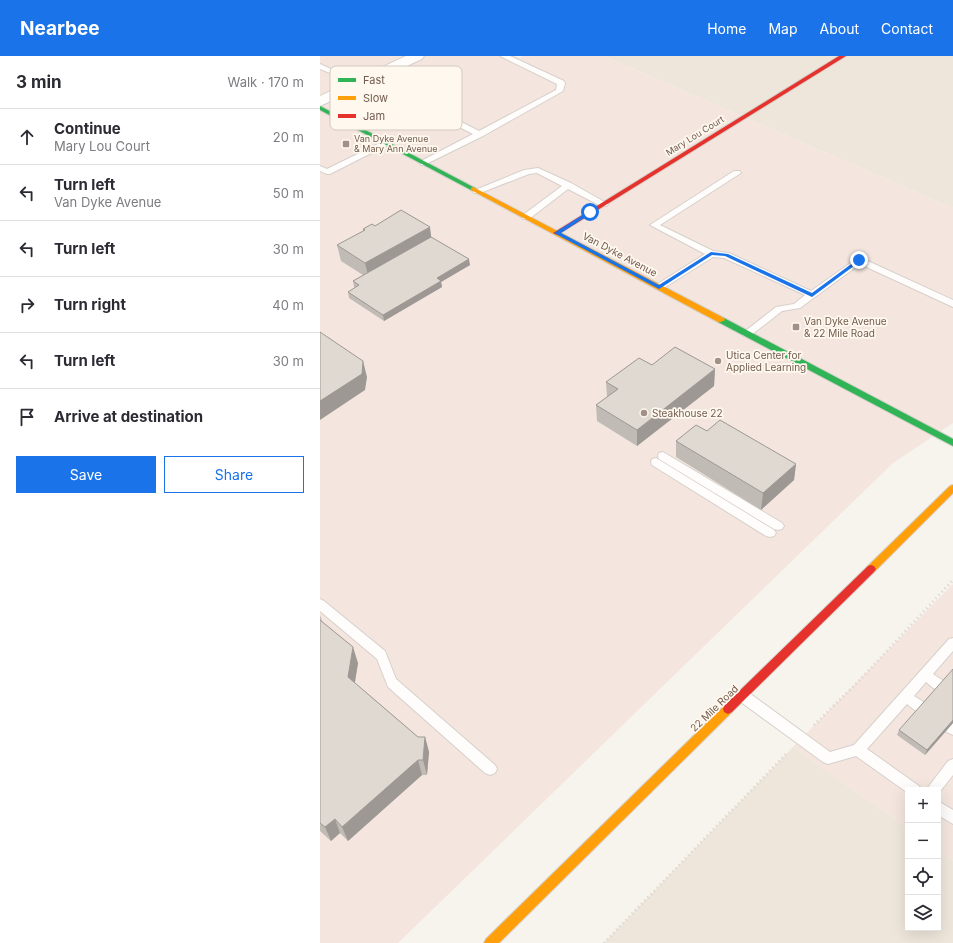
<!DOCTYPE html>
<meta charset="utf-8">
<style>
body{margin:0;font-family:Inter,sans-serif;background:#f2f2f3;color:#2b2b33}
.controls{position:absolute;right:12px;bottom:12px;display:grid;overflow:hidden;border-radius:0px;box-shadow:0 4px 16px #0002}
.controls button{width:36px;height:36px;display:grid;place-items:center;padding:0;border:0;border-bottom:1px solid #e1e1e2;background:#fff;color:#2b2b33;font:20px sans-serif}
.stop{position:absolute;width:12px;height:12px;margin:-9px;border:3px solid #1a73e8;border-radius:50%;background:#fff}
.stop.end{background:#1a73e8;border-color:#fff;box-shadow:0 1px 4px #0008}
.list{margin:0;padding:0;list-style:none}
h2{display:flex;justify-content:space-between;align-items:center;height:52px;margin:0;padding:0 16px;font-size:17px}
h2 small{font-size:13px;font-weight:400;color:#7c7c81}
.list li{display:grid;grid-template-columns:26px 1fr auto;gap:12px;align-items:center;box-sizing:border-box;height:56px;padding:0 16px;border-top:1px solid #e1e1e2}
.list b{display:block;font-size:15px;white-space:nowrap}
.list p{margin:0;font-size:13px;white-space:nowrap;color:#7c7c81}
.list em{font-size:13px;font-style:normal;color:#7c7c81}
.actions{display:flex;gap:8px;padding:12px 16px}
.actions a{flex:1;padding:9px 0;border:1px solid #1a73e8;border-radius:0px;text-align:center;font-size:14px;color:#1a73e8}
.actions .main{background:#1a73e8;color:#fff}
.icon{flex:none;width:22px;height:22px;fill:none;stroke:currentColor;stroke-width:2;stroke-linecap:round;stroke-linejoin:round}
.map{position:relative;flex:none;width:633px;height:887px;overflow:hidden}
header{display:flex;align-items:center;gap:24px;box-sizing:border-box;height:56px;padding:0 20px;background:#1a73e8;color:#fff}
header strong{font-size:19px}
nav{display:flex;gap:22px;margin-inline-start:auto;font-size:14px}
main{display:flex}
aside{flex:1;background:#fff}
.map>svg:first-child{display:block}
.residential{fill:#efe6db}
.commercial{fill:#f4e6df}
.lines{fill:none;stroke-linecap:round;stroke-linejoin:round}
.lane-casing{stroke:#d6d0cb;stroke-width:2}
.street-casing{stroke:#d6d0cb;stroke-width:2}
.fast-casing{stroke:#d6d0ca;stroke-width:2}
.slow-casing{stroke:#d6d0ca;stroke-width:2}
.jam-casing{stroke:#d6d0ca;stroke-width:2}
.path{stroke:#d9d3cf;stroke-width:3;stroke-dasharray:1 3.5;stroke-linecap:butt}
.lane{fill:#fefdfc;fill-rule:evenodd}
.street{fill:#fefdfc;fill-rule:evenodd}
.fast{fill:#30b455;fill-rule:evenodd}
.slow{fill:#ff9f0a;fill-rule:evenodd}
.jam{fill:#e5322d;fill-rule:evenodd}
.wall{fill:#c1bbb5}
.shaded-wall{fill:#9d9893}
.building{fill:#e0d9d2;stroke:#9d9893}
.route{fill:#1a73e8}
.poi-dot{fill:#a19186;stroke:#fef8ef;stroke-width:1.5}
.labels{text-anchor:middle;stroke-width:3.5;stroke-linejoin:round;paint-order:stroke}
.far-street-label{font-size:9px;fill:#735c4e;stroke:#fef8ef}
.far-poi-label{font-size:9px;fill:#735c4e;stroke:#fef8ef;text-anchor:start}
.street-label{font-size:10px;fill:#735c4e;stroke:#fef8ef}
.poi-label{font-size:10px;fill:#735c4e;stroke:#fef8ef;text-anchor:start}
.key{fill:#fef8ef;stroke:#d4c9bf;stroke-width:1}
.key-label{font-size:11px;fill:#735c4e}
</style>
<header>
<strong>Nearbee</strong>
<nav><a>Home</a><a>Map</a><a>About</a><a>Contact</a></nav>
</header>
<main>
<aside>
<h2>3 min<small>Walk · 170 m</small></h2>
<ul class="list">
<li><svg class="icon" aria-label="ahead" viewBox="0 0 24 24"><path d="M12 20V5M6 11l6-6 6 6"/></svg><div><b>Continue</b><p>Mary Lou Court</p></div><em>20 m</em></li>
<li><svg class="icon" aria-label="left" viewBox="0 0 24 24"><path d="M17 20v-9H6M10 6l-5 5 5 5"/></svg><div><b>Turn left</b><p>Van Dyke Avenue</p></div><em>50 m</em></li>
<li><svg class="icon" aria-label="left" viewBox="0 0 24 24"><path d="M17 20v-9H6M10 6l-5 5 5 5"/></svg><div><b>Turn left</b></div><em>30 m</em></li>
<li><svg class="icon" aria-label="right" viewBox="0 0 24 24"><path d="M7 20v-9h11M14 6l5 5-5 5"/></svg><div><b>Turn right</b></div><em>40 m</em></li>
<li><svg class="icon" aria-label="left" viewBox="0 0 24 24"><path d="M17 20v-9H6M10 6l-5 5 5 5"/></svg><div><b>Turn left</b></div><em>30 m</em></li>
<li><svg class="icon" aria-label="arrive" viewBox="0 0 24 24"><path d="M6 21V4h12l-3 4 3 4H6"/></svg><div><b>Arrive at destination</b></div></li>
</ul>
<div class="actions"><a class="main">Save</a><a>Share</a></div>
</aside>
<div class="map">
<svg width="633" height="887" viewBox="0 0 633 887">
<rect width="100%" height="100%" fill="#f7f3ed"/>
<g class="residential">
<path d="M284,0h349v152z"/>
<path d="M473,691l115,82v99h30v-77l15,10v82h-349z"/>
</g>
<g class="commercial">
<path d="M0,0h195l5,2 3,-2h81l349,152v215l-60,40 -495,480h-78z"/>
<path d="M633,528v277l-15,-10v-61h-30v39l-115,-82z"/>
</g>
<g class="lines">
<defs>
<g id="lane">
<path d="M180,0h10l54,25 1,2 -2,8 -80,45 -59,29h-3v-4l52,-27 -115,-59 -28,-2 -10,-4v-5l11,5 31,2 117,60 77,-41 1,-6z"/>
<path d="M64,85h3l4,2 -61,31h-3l-7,-3v-5l7,3z"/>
<path d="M218,112l33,15 37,21 -1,2h-6l-33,-17 -39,30h-6l-1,-2 1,-2 39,-29 -25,-13 -8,1 -49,19h-6l-1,-2 51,-21z"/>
<path d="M414,115h6l1,2 -81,52 53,26 16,2 82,38 48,-34 94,43v7l-93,-43 -60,44 -18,3 -32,25h-6l-2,-2 2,-2 32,-25 18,-3 11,-9 -81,-37 -11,-1 -51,32h-6l-2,-2 2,-2 49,-31 -55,-29z"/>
<path d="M343,396l119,71 2,3 -2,3 -4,1 -4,-1 -115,-70 -1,-3 1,-3z"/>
<path d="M336,402l118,72 2,3 -2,3 -4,1 -4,-1 -114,-71 -1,-3 1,-3z"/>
<path d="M0,543l4,2 61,50 11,28 99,86 2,4 -2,4 -5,2 -5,-2 -97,-86 -11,-28 -57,-48z"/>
<path d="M633,582v13l-20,23 12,8 2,4 -2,4c-7,3 -13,-3 -19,-8l-12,14 13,8 1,4 -1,4c-8,3 -14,-3 -20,-8l-40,45 52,37 2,4h-13v3l-52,-37 -28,8 -5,-2 -85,-62 -1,-4 1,-4 5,-1 5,1 82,60 24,-7 95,-106z"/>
<path d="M630,665l3,1v13l-8,-4 -2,-4 2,-4z"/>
<path d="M633,703v16l-15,19v-4h-12l22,-29z"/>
<path d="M618,745l15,9v14l-15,-9z"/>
</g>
<path id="street" d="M86,0h18l-2,3 -102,47v-10z"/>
<g id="fast">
<path d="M0,50l155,82 1,1 -3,2 -2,-1 -151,-80z"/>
<path d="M398,262h6l229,121v7l-235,-124 -1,-2z"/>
</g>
<g id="slow">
<path d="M153,131l251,131 1,2 -4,2h-3l-247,-132v-2z"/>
<path d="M633,429v8l-79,79h-6l-2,-3 2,-3 82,-80z"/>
<path d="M408,648l4,2 1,3 -1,3 -233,231h-15l2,-4 238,-233z"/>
</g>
<g id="jam">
<path d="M519,0h7l-287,178 -2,1 -4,-2z"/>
<path d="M551,509l3,1 2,3 -2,3 -142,140 -4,2 -4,-2 -1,-3 1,-3 144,-140z"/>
</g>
</defs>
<use href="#lane" class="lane-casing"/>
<use href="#street" class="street-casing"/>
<use href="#fast" class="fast-casing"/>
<use href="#slow" class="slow-casing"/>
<use href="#jam" class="jam-casing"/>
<g class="path">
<path d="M494,669l45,-44 94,-101"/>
<path d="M284,887l184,-191"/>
</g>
<use href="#lane" class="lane"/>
<use href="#street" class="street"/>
<use href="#fast" class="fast"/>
<use href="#slow" class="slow"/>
<use href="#jam" class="jam"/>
</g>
<g class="wall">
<path d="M55,170l56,11 39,28 -29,17 1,5 -58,34 -35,-23 -1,-6 7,-4 -1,-1 -1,-6 10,-6 -22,-14 -4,-16 27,-14 -1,-2z"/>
<path d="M332,309l63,4 -1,17 -77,60 -40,-25 -1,-16 11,-8 -1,-15z"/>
<path d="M387,375l89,33 -2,16 -33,30 -85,-53v-16z"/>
<path d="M0,559l2,6 36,42 -3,20 63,54h7l4,15 -2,23h-5l-74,66 -8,-8 -9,8 -11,-10z"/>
<path d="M633,667l-28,32 -28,-20 2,-5z"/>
</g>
<g class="shaded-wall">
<path d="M110,171l2,16 -63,36 -4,-16z"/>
<path d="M149,203l1,6 -29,17 1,5 -58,34 -1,-6 54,-37z"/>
<path d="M43,305l4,16 -2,13 -45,30v-19z"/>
<path d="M395,313l-1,17 -77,60v-16z"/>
<path d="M476,408l-2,16 -33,30 2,-17z"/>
<path d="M33,591l5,16 -5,30 -5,-16z"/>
<path d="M633,664v3l-28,32 2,-5z"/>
<path d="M105,681l4,15 -2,23 -4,-15z"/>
<path d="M98,704l4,15 -74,66 -6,-14z"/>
<path d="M15,763l5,14 -9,8 -6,-14z"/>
</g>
<g class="building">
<path d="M81,154l29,17 -65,36 -28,-18 28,-15 -2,-1 9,-5 3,2z"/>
<path d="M111,181l38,22 -32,19 4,3 -58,34 -35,-23 11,-7 -6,-4z"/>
<path d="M0,276l43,29 -1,13 -42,27z"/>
<path d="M355,291l40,22 -78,61 -41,-25 22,-16 -12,-7 33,-24 13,7z"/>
<path d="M400,364l76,44 -33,29 -87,-52 20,-16 11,6z"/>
<path d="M0,564l33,27 -5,30 70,60h7l-2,23h-5l-76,67 -7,-8 -10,8 -5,-4z"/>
<path d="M633,613v51l-26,30 -28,-20z"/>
</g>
<path class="route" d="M269,155l4,1 -32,21 98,52 52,-33 17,2 84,39 46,-34 4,1 -50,37 -87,-41 -13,-1 -53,34 -105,-56z"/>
<g class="poi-dot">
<rect x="22" y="84" width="8" height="8" rx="2"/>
<rect x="472" y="267" width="8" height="8" rx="2"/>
<circle cx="398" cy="305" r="4"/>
<circle cx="324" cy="357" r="4"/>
</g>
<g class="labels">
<g class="far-street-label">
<text transform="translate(375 80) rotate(-32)" y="3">Mary Lou Court</text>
</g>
<g class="far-poi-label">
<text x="34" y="86">Van Dyke Avenue<tspan x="34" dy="10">&amp; Mary Ann Avenue</tspan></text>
</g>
<g class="street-label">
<text transform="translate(300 198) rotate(28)" y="4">Van Dyke Avenue</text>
<text transform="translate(394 652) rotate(-44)" y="4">22 Mile Road</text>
</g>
<g class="poi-label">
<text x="484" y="269">Van Dyke Avenue<tspan x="484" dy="12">&amp; 22 Mile Road</tspan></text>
<text x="406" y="303">Utica Center for<tspan x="406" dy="12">Applied Learning</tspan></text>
<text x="332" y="361">Steakhouse 22</text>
</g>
</g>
<rect x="10" y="10" width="132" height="64" rx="6" class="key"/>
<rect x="18" y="22" width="18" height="4" fill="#30b455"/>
<rect x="18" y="40" width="18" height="4" fill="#ff9f0a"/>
<rect x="18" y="58" width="18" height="4" fill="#e5322d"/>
<g class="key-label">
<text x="43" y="28">Fast</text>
<text x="43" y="46">Slow</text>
<text x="43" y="64">Jam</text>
</g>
</svg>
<div class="controls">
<button>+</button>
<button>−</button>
<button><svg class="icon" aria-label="locate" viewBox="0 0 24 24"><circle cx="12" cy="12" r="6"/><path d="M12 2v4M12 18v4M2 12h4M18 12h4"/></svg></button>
<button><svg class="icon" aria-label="layers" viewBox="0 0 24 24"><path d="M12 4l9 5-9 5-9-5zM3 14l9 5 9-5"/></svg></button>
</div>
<div class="stop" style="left:270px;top:156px"></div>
<div class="stop end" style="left:539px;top:204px"></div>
</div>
</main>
